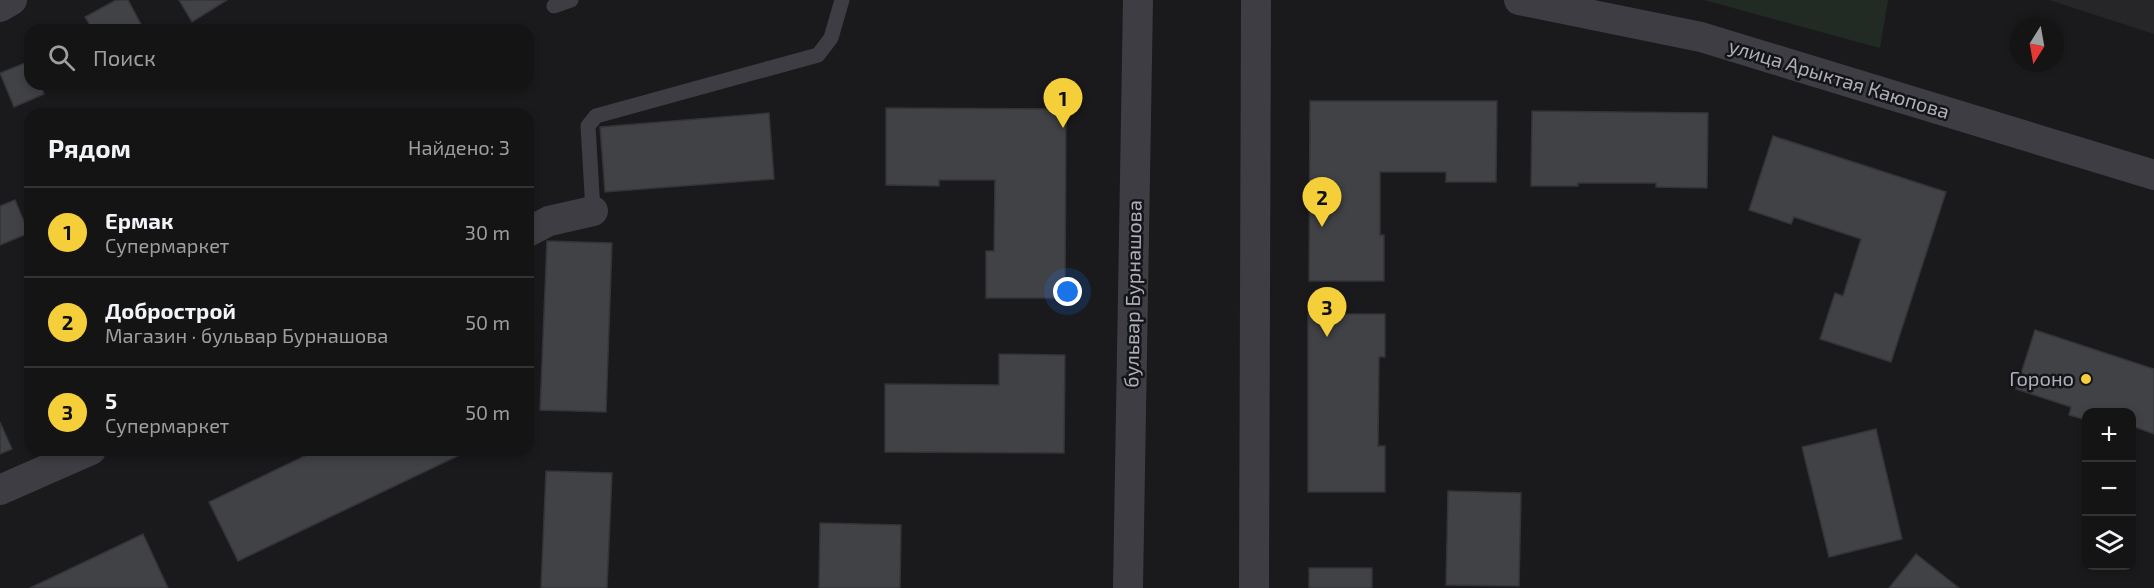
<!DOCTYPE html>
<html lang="ru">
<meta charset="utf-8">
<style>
body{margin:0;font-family:"Exo 2",sans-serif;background:#212122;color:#f1f3f6}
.controls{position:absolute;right:18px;bottom:18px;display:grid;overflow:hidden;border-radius:12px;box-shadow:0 3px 9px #0003}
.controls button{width:54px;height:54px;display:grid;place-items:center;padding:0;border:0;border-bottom:2px solid #333334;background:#141415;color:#f1f3f6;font:30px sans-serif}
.compass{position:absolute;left:2010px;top:18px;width:54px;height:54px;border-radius:50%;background:#141415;box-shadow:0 3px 9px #0003;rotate:191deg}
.you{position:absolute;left:1068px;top:292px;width:21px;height:21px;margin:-15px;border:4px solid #fff;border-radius:50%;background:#1a73e8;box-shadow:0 0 0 9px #1a73e833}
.badge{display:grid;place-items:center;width:39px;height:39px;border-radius:50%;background:#f5cf39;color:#111;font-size:20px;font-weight:700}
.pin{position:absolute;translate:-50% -50px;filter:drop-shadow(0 2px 3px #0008)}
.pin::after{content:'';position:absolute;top:32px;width:21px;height:18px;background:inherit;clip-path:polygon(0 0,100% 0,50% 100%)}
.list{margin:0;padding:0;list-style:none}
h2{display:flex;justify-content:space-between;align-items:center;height:78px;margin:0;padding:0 24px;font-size:26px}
h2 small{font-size:20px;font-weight:400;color:#9d9ea0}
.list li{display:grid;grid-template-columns:39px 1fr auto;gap:18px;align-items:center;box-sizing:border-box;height:90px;padding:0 24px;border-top:2px solid #333334}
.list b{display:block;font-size:22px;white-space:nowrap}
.list p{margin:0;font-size:20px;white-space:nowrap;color:#9d9ea0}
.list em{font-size:20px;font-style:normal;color:#9d9ea0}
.icon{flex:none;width:33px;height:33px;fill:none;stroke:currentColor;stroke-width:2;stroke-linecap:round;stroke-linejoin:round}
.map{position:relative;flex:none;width:2154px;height:588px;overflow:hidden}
.search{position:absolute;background:#141415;box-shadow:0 3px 9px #0003;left:24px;top:24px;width:510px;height:66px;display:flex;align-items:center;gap:15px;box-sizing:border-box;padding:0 21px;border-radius:18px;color:#9d9ea0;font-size:22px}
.panel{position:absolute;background:#141415;box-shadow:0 3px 9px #0003;left:24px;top:108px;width:510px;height:348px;border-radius:18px}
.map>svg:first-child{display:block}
.built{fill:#262629}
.green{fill:#212b24}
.building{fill:#414246;stroke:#343438;stroke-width:1.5}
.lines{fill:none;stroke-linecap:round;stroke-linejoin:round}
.service{stroke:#3d3d43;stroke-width:15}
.minor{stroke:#3d3d43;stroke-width:30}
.poi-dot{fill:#f5cf39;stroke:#151517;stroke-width:2}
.labels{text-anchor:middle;stroke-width:5;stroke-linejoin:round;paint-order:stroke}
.street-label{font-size:20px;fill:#acafbc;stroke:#151517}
.poi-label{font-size:20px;fill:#acafbc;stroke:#151517;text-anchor:end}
</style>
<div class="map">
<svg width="2154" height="588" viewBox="0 0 2154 588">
<rect width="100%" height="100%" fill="#1a1a1c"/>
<path class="built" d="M2049,0h105v34z"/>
<path class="green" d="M1704,0h184l-8,48z"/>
<g class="building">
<path d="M116,0h12l16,30h-51l-8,-13z"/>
<path d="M179,0h48l-35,22z"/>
<path d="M30,61v23h10l4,10 -30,13 -14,-34z"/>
<path d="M1310,101h187l-1,81h-50v-10h-66v63h4v46h-75z"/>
<path d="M886,108l180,1 -1,189h-79v-47h8l1,-71h-56v6l-53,-1z"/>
<path d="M1532,111l176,2 -1,75 -51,-1v-4h-78v3h-47z"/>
<path d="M769,113l5,66 -169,13 -5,-65z"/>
<path d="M1773,136l173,56 -55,170 -71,-23 15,-46 8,3 18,-57 -67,-22 -3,7 -42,-14z"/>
<path d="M15,200l14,33 -29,12v-39z"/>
<path d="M547,241l65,2 -6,169 -66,-2z"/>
<path d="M1308,314h77v43h-6l-1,89h7v46h-77z"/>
<path d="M2035,330l119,39v65l-22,-8v-14h-46v8l-17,-5 2,-8 -55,-18z"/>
<path d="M999,354l66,1 -1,98 -179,-1v-68l114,1z"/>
<path d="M0,422l12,27 -12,5z"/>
<path d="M1876,429l26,110 -73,18 -27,-110z"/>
<path d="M317,450h153l-232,111 -29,-59z"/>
<path d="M546,471l66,2 -5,115h-66z"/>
<path d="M1448,491l73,2 -2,93 -73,-1z"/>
<path d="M820,523l81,2 -1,63h-81z"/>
<path d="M143,534l25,54h-138z"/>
<path d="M1916,554l43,34h-70z"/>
<rect x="1309" y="568" width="63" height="20"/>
</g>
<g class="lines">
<g class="service">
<path d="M554,6l17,-6"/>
<path d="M593,211l-5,-85 8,-10 222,-61 13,-17 11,-38"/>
</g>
<g class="minor">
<path d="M1519,0l182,37 453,138"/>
<path d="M0,7l12,-7"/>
<path d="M528,232l21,-11 44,-10"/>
<path d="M0,490l91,-40"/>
<path d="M1128,588l10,-588"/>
<path d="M1254,588l2,-588"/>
</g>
</g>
<circle class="poi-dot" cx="2086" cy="379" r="6"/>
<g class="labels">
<g class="street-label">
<text transform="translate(1839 79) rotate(17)" y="7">улица Арыктая Каюпова</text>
<text transform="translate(1133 294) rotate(-89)" y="7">бульвар Бурнашова</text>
</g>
<g class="poi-label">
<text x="2074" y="386">Гороно</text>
</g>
</g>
</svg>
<div class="controls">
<button>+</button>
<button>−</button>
<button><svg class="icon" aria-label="layers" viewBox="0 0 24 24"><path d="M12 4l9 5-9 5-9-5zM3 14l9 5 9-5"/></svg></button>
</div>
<svg class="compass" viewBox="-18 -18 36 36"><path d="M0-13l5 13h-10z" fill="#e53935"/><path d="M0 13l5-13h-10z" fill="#9d9ea0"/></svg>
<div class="you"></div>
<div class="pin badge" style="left:1063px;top:128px">1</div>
<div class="pin badge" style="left:1322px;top:227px">2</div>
<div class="pin badge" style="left:1327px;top:337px">3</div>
<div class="search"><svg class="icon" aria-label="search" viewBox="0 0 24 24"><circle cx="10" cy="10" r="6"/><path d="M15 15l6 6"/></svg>Поиск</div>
<section class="panel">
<h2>Рядом<small>Найдено: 3</small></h2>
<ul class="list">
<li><span class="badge">1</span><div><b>Ермак</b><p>Супермаркет</p></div><em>30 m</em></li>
<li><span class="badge">2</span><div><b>Добрострой</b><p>Магазин · бульвар Бурнашова</p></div><em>50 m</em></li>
<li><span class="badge">3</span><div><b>5</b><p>Супермаркет</p></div><em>50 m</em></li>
</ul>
</section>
</div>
